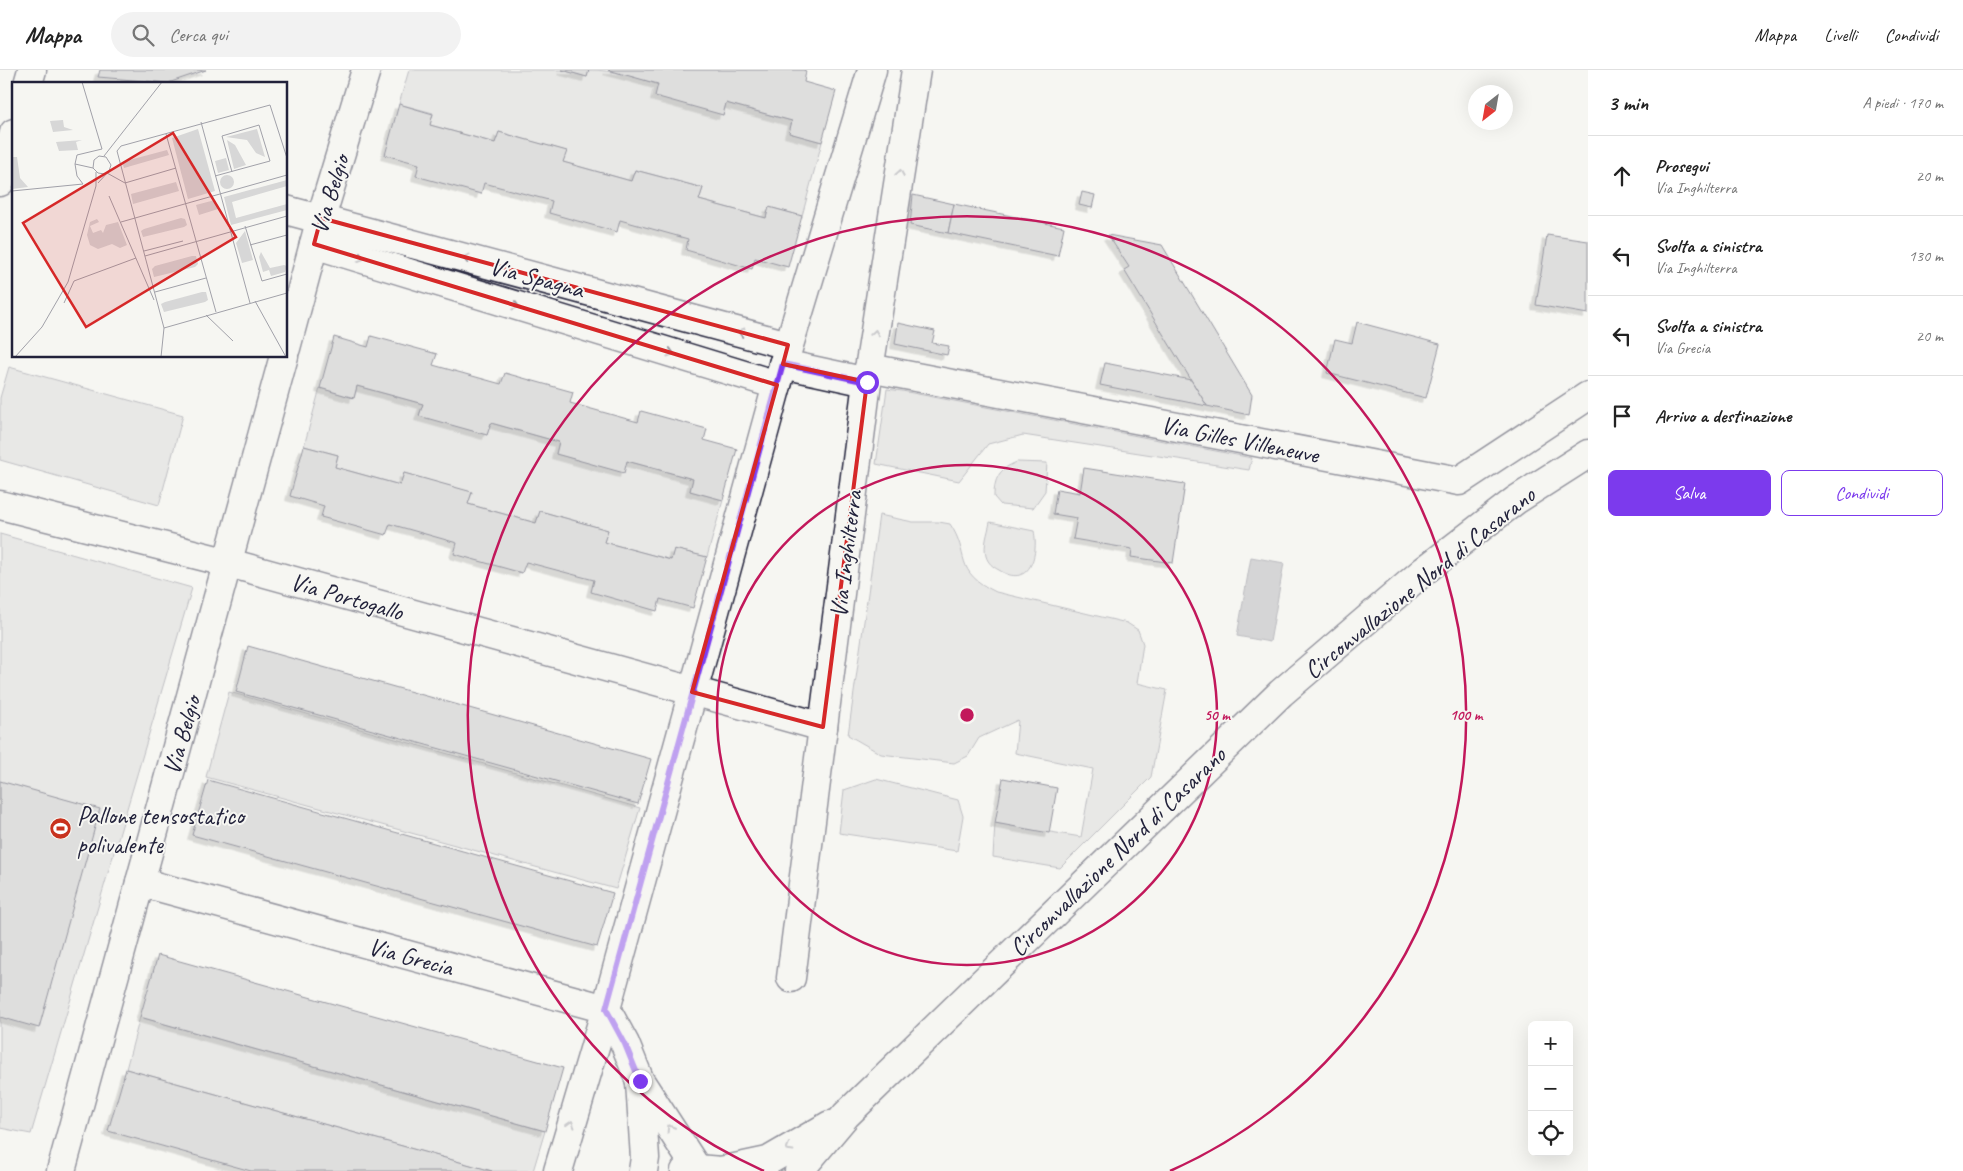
<!DOCTYPE html>
<html lang="it">
<meta charset="utf-8">
<style>
body{margin:0;font-family:Caveat,sans-serif;background:#f2f2f2;color:#222}
.controls{position:absolute;right:15px;bottom:15px;display:grid;overflow:hidden;border-radius:8px;box-shadow:0 5px 20px #0002}
.controls button{width:45px;height:45px;display:grid;place-items:center;padding:0;border:0;border-bottom:1px solid #e0e0e0;background:#fff;color:#222;font:25px sans-serif}
.compass{position:absolute;left:1468px;top:15px;width:45px;height:45px;border-radius:50%;background:#fff;box-shadow:0 5px 20px #0002;rotate:211deg}
.stop{position:absolute;width:15px;height:15px;margin:-11px;border:4px solid #7c3aed;border-radius:50%;background:#fff}
.stop.end{background:#7c3aed;border-color:#fff;box-shadow:0 1px 5px #0008}
.list{margin:0;padding:0;list-style:none}
h2{display:flex;justify-content:space-between;align-items:center;height:65px;margin:0;padding:0 20px;font-size:21px}
h2 small{font-size:16px;font-weight:400;color:#767676}
.list li{display:grid;grid-template-columns:32px 1fr auto;gap:15px;align-items:center;box-sizing:border-box;height:80px;padding:0 20px;border-top:1px solid #e0e0e0}
.list b{display:block;font-size:19px;white-space:nowrap}
.list p{margin:0;font-size:16px;white-space:nowrap;color:#767676}
.list em{font-size:16px;font-style:normal;color:#767676}
.actions{display:flex;gap:10px;padding:15px 20px}
.actions a{flex:1;padding:11px 0;border:1px solid #7c3aed;border-radius:8px;text-align:center;font-size:18px;color:#7c3aed}
.actions .main{background:#7c3aed;color:#fff}
.icon{flex:none;width:28px;height:28px;fill:none;stroke:currentColor;stroke-width:2;stroke-linecap:round;stroke-linejoin:round}
.map{position:relative;flex:none;width:1588px;height:1101px;overflow:hidden}
header{display:flex;align-items:center;gap:30px;box-sizing:border-box;height:70px;padding:0 25px;background:#fff;border-bottom:1px solid #e0e0e0}
header strong{font-size:24px}
nav{display:flex;gap:28px;margin-inline-start:auto;font-size:18px}
.search{width:350px;height:45px;background:#f2f2f2;display:flex;align-items:center;gap:12px;box-sizing:border-box;padding:0 18px;border-radius:28px;color:#767676;font-size:19px}
main{display:flex}
aside{flex:1;background:#fff}
.map>svg:first-child{display:block}
.green{fill:#d7d7d7;stroke:#7c7c89}
.water{fill:#adadb3;stroke:#757583}
.building{fill:#c2c2c4;stroke:#22223b;filter:url(#shadow)}
.lines{fill:none;stroke-linecap:round;stroke-linejoin:round}
.minor-casing{stroke:#22223b;stroke-width:31}
.tertiary-casing{stroke:#22223b;stroke-width:31}
.primary-casing{stroke:#22223b;stroke-width:31}
.minor{stroke:#f6f6f2;stroke-width:28}
.tertiary{stroke:#f6f6f2;stroke-width:28}
.primary{stroke:#f6f6f2;stroke-width:28}
.oneway{stroke:#9797a0}
.route{stroke:#7c3aed;stroke-width:6}
.marked{fill:none;stroke:#d62828;stroke-width:4;stroke-linejoin:round}
.ring{fill:none;stroke:#c2185b;stroke-width:2.5}
.labels{text-anchor:middle;stroke-width:4;stroke-linejoin:round;paint-order:stroke}
.street-label{font-size:25px;fill:#22223b;stroke:#f6f6f2}
.poi-label{font-size:25px;fill:#22223b;stroke:#f6f6f2;text-anchor:start}
.inset-road{fill:none;stroke:#a1a1a9;stroke-width:1}
.view{fill:#d62828;fill-opacity:0.15;stroke:#d62828;stroke-width:2.5}
.inset-edge{fill:none;stroke:#22223b;stroke-width:2.5}
.centre{fill:#c2185b;stroke:#f6f6f2;stroke-width:2.5}
.ring-label{font-size:15px;text-anchor:middle;font-weight:bold;fill:#c2185b;stroke:#f6f6f2;stroke-width:4;stroke-linejoin:round;paint-order:stroke}
</style>
<header>
<strong>Mappa</strong>
<div class="search"><svg class="icon" aria-label="search" viewBox="0 0 24 24"><circle cx="10" cy="10" r="6"/><path d="M15 15l6 6"/></svg>Cerca qui</div>
<nav><a>Mappa</a><a>Livelli</a><a>Condividi</a></nav>
</header>
<main>
<div class="map">
<svg width="1588" height="1101" viewBox="0 0 1588 1101">
<defs>
<filter id="shadow"><feDropShadow dx="-4.5" dy="4.5" stdDeviation="0" flood-color="#0004"/></filter>
</defs>
<rect width="100%" height="100%" fill="#f6f6f2"/>
<filter id="ink" filterUnits="userSpaceOnUse"><feTurbulence type="fractalNoise" baseFrequency=".02" numOctaves="2"/><feDisplacementMap in="SourceGraphic" scale="10" xChannelSelector="R" yChannelSelector="G"/><feConvolveMatrix kernelMatrix="1 2 1 2 8 2 1 2 1" color-interpolation-filters="sRGB"/></filter>
<g filter="url(#ink)">
<g class="green">
<path d="M409,0h153l25,7 2,-7c48,0 92,25 134,45l3,-12 66,18 -2,12 32,9 -20,74 -33,-9 -3,11 -67,-18 4,-12 -68,-18 -4,11 -68,-19 3,-11 -67,-19 -4,11 -65,-18 3,-12 -34,-9z"/>
<path d="M9,297l174,48 -24,90 -159,-45v-62z"/>
<path d="M357,316l66,18 -4,11 68,20 4,-12 68,19 -3,12 67,18 4,-11 66,18 -3,12 33,9 -16,57 -33,-8 -3,11 -67,-18 4,-12 -68,-19 -4,12 -68,-19 4,-11 -68,-20 -4,12 -65,-18 3,-12 -34,-9 16,-58 34,10z"/>
<path d="M887,319l15,2 350,67 -3,12 -226,-35 -35,9 -29,37 -83,-17z"/>
<path d="M1017,392l30,1 -2,28 -12,17 -32,-3 -7,-8c0,-19 5,-28 23,-35z"/>
<path d="M879,445l34,7h26l11,2c21,31 2,47 46,68l131,31 11,7 5,14 -6,39 30,7 -16,87 -91,91 -67,-11 2,-34 86,14 12,-68 -78,-16 3,-33 -39,18 -11,18 -14,7 -73,-9 -33,-19z"/>
<path d="M990,452l44,9c5,25 -5,58 -35,39 -6,-3 -11,-7 -13,-14 -3,-11 2,-23 4,-34z"/>
<path d="M0,464l192,54 -161,546 -31,-6z"/>
<path d="M229,622l411,116 -24,81 -410,-112z"/>
<path d="M876,709l82,21 5,16 -6,35 -118,-18 5,-43z"/>
<path d="M140,947l405,114 -12,40h-41l-366,-102z"/>
</g>
<path class="water" d="M1251,487l33,6 -14,79 -33,-6z"/>
<g class="building">
<path d="M100,0h106l-38,13 -70,-6z"/>
<path d="M562,0h27l-2,7z"/>
<path d="M608,0h195l3,1 -2,11 32,9 -14,51 -33,-9 3,-12 -66,-18 -3,12 -68,-19 3,-12z"/>
<path d="M399,34l34,10 -3,11 65,18 4,-11 68,19 -4,11 68,19 4,-11 68,18 -4,12 67,18 3,-11 33,9 -14,51 -33,-9 -3,11 -66,-19 2,-11 -68,-19 -3,12 -68,-19 3,-12 -68,-18 -3,11 -65,-18 3,-12 -34,-9z"/>
<path d="M1082,122l13,3 -3,13 -13,-3z"/>
<path d="M913,125l41,9 -6,29 -38,-8z"/>
<path d="M954,134l110,23 -6,29 -110,-23z"/>
<path d="M1108,165l54,10 90,150 -3,20 -42,-9 -83,-136 5,-3z"/>
<path d="M1547,165l41,6v73l-52,-9z"/>
<path d="M1357,252l83,22 -14,54 -99,-25 8,-34 17,4z"/>
<path d="M898,253l37,8 -3,12 17,3 -2,9 -52,-11z"/>
<path d="M371,266l66,18 -4,11 68,19 4,-11 68,19 -3,11 68,19 3,-11 66,18 -3,11 33,9 -14,51 -33,-9 3,-12 -66,-18 -3,12 -68,-19 3,-12 -68,-19 -4,12 -68,-19 4,-12 -66,-18 -3,12 -34,-10 14,-51 34,10z"/>
<path d="M1105,293l86,17 16,26 -107,-21z"/>
<path d="M304,376l34,9 -3,12 65,18 4,-12 68,19 -4,12 68,19 4,-12 68,19 -4,12 67,18 3,-11 33,8 -14,51 -33,-9 -3,12 -66,-19 3,-12 -68,-18 -4,11 -68,-19 3,-11 -67,-19 -4,11 -65,-18 3,-11 -34,-10z"/>
<path d="M1084,398l101,16 -12,79 -42,-6 1,-8 -59,-10 4,-21 -24,-4 4,-25 23,4z"/>
<path d="M248,576l403,113 -13,45 -402,-112z"/>
<path d="M1003,708l54,10 -8,45 -54,-10z"/>
<path d="M208,710l405,113 -16,54 -405,-112z"/>
<path d="M0,711l100,28 -61,219 -39,-11z"/>
<path d="M158,885l405,113 -18,63 -405,-114z"/>
<path d="M126,999l366,102h-241l-143,-40z"/>
</g>
<g class="lines">
<defs>
<g id="minor">
<path d="M28,14l4,-14"/>
<path d="M0,112l14,-49"/>
<path d="M286,140l502,135"/>
<path d="M314,174l463,141"/>
<path d="M286,278l35,-130 45,-148"/>
<path d="M783,294l84,18"/>
<path d="M869,298l590,113 129,-85"/>
<path d="M0,435l229,58 594,164"/>
<path d="M140,812l466,127 -48,162"/>
<path d="M791,908l76,-596 49,-312"/>
<path d="M61,1101l223,-815"/>
</g>
<g id="tertiary">
<path d="M640,1012l5,76 -2,13"/>
<path d="M697,1099l-57,-88 -15,-37 -19,-35 171,-624 95,-315"/>
</g>
<g id="primary">
<path d="M685,1101l12,-2 24,2"/>
<path d="M721,1101l47,-10 62,-36"/>
<path d="M799,1101l47,-56 435,-422 144,-123 91,-70 72,-46"/>
</g>
</defs>
<use href="#minor" class="minor-casing"/>
<use href="#tertiary" class="tertiary-casing"/>
<use href="#primary" class="primary-casing"/>
<use href="#minor" class="minor"/>
<use href="#tertiary" class="tertiary"/>
<use href="#primary" class="primary"/>
</g>
<defs><path id="oneway-chevron" d="M-2-3.5L2.5 0L-2 3.5" fill="none" stroke-width="1.6" stroke-linecap="round" stroke-linejoin="round" transform="scale(1.25)"/></defs>
<g class="oneway">
<use href="#oneway-chevron" transform="translate(900 103) rotate(-81)"/>
<use href="#oneway-chevron" transform="translate(361 188) rotate(17)"/>
<use href="#oneway-chevron" transform="translate(466 188) rotate(-165)"/>
<use href="#oneway-chevron" transform="translate(516 236) rotate(17)"/>
<use href="#oneway-chevron" transform="translate(741 262) rotate(-165)"/>
<use href="#oneway-chevron" transform="translate(875 263) rotate(-81)"/>
<use href="#oneway-chevron" transform="translate(671 283) rotate(17)"/>
<use href="#oneway-chevron" transform="translate(571 1054) rotate(-73)"/>
<use href="#oneway-chevron" transform="translate(670 1058) rotate(-122)"/>
<use href="#oneway-chevron" transform="translate(789 1078) rotate(150)"/>
</g>
</g>
<g class="lines" filter="url(#ink)">
<path class="route" d="M640,1011l-15,-37 -19,-35 177,-645 84,18"/>
</g>
<path d="M0 0H1588V1101H0ZM321,148l467,127 -5,19 84,18 -44,345 -131,-35 85,-307 -463,-141z" fill="#f6f6f2" fill-opacity=".55" fill-rule="evenodd"/>
<path class="marked" d="M321,148l467,127 -5,19 84,18 -44,345 -131,-35 85,-307 -463,-141z"/>
<g class="ring">
<circle cx="967" cy="645" r="250"/>
<path d="M764 1101A499 499 0 1 1 1170 1101"/>
</g>
<defs>
<symbol id="stadium-disc" viewBox="-11 -11 22 22"><circle r="9.5" fill="#c8321e" stroke="#f6f6f2"/><path d="M0-5a6.5 5 0 1 0 0 10a6.5 5 0 1 0 0-10ZM-3.5-1.8h7v3.6h-7Z" fill="#fff"/></symbol>
</defs>
<g fill-rule="evenodd">
<use href="#stadium-disc" x="48" y="746" width="25" height="25"/>
</g>
<g class="labels">
<g class="street-label">
<text transform="translate(329 124) rotate(-73)" y="9">Via Belgio</text>
<text transform="translate(537 207) rotate(15)" y="9">Via Spagna</text>
<text transform="translate(1240 369) rotate(11)" y="9">Via Gilles Villeneuve</text>
<text transform="translate(845 484) rotate(-83)" y="9">Via Inghilterra</text>
<text transform="translate(1419 512) rotate(-39)" y="9">Circonvallazione Nord di Casarano</text>
<text transform="translate(347 526) rotate(16)" y="9">Via Portogallo</text>
<text transform="translate(181 665) rotate(-74)" y="9">Via Belgio</text>
<text transform="translate(1117 781) rotate(-44)" y="9">Circonvallazione Nord di Casarano</text>
<text transform="translate(411 886) rotate(15)" y="9">Via Grecia</text>
</g>
<g class="poi-label">
<text x="77" y="754">Pallone tensostatico<tspan x="77" dy="29">polivalente</tspan></text>
</g>
</g>
<g transform="translate(12 12)">
<rect width="275" height="275" fill="#f6f6f2"/>
<path d="M51,38l1,7 9,3 -20,2 -3,-11zM186,47l17,62 -27,8 -16,-61zM245,47l8,28 -9,-4 -9,-13 -21,-3zM70,58l-6,2 2,8 -19,1 -3,-9zM215,58l8,5 11,20 -12,4zM155,68l2,5 -45,13 -2,-6zM0,75h5l3,21 8,9 -16,2zM214,76l3,12 -11,3 -3,-12zM208 100a7 7 0 1 1 14 0a7 7 0 1 1-14 0ZM275,98v6l-55,16 4,16 51,-14v6l-56,15 -7,-28zM164,100l3,9 -46,13 -2,-10zM203,118l3,9 -19,6 -3,-10zM169,136l4,1 2,6 -3,2 -41,10 -2,-6 3,-2zM85,137l2,3 -9,4 3,7 8,-3 2,3 3,-8 12,-3 9,23 -7,3 -8,-4 -14,5 -8,-4 -3,-10 3,-13zM233,149l8,29 8,23 -8,-23 -11,3 -6,-20zM249,170l9,16 14,-3 3,1 -2,6 -14,4 -2,-6 -6,2 -4,-15zM180,174h4l2,8 -3,3 -41,10 -2,-8 3,-3zM190,210h4l2,8 -3,2 -41,10 -3,-8 4,-2z" fill="#d7d7d7"/>
<path class="inset-road" d="M70,0l20,67 -25,6 -2,9 18,4M189,40l49,181M154,52l50,178M92,74l58,-74M95,91l18,10 51,-15M203,94l55,-15 -11,-36 -37,11 10,36M86,101l11,-12 2,-6 -5,-8 -7,-1 -5,4 -1,8 5,5 7,1M0,109l71,-7 -6,-8 -2,-12M97,114l45,104M109,140l166,-47M233,144l17,55 25,-7M238,163l37,-10M132,169l39,-10M133,174l142,-40M143,210l51,-14M243,219l31,56M52,221l10,-22 62,-23M194,233l27,26M152,246l123,-35M3,275l27,-30 26,-45 28,-96v-14M149,275l3,-29 -47,-177 4,-5 149,-41 17,53"/>
<path class="view" d="M161,51l63,104 -150,90 -63,-104z"/>
<rect width="275" height="275" class="inset-edge"/>
</g>
<circle cx="967" cy="645" r="8" class="centre"/>
<g class="ring-label">
<text x="1217" y="650">50 m</text>
<text x="1466" y="650">100 m</text>
</g>
</svg>
<div class="controls">
<button>+</button>
<button>−</button>
<button><svg class="icon" aria-label="locate" viewBox="0 0 24 24"><circle cx="12" cy="12" r="6"/><path d="M12 2v4M12 18v4M2 12h4M18 12h4"/></svg></button>
</div>
<svg class="compass" viewBox="-18 -18 36 36"><path d="M0-13l5 13h-10z" fill="#e53935"/><path d="M0 13l5-13h-10z" fill="#767676"/></svg>
<div class="stop" style="left:867px;top:312px"></div>
<div class="stop end" style="left:640px;top:1011px"></div>
</div>
<aside>
<h2>3 min<small>A piedi · 170 m</small></h2>
<ul class="list">
<li><svg class="icon" aria-label="ahead" viewBox="0 0 24 24"><path d="M12 20V5M6 11l6-6 6 6"/></svg><div><b>Prosegui</b><p>Via Inghilterra</p></div><em>20 m</em></li>
<li><svg class="icon" aria-label="left" viewBox="0 0 24 24"><path d="M17 20v-9H6M10 6l-5 5 5 5"/></svg><div><b>Svolta a sinistra</b><p>Via Inghilterra</p></div><em>130 m</em></li>
<li><svg class="icon" aria-label="left" viewBox="0 0 24 24"><path d="M17 20v-9H6M10 6l-5 5 5 5"/></svg><div><b>Svolta a sinistra</b><p>Via Grecia</p></div><em>20 m</em></li>
<li><svg class="icon" aria-label="arrive" viewBox="0 0 24 24"><path d="M6 21V4h12l-3 4 3 4H6"/></svg><div><b>Arrivo a destinazione</b></div></li>
</ul>
<div class="actions"><a class="main">Salva</a><a>Condividi</a></div>
</aside>
</main>
